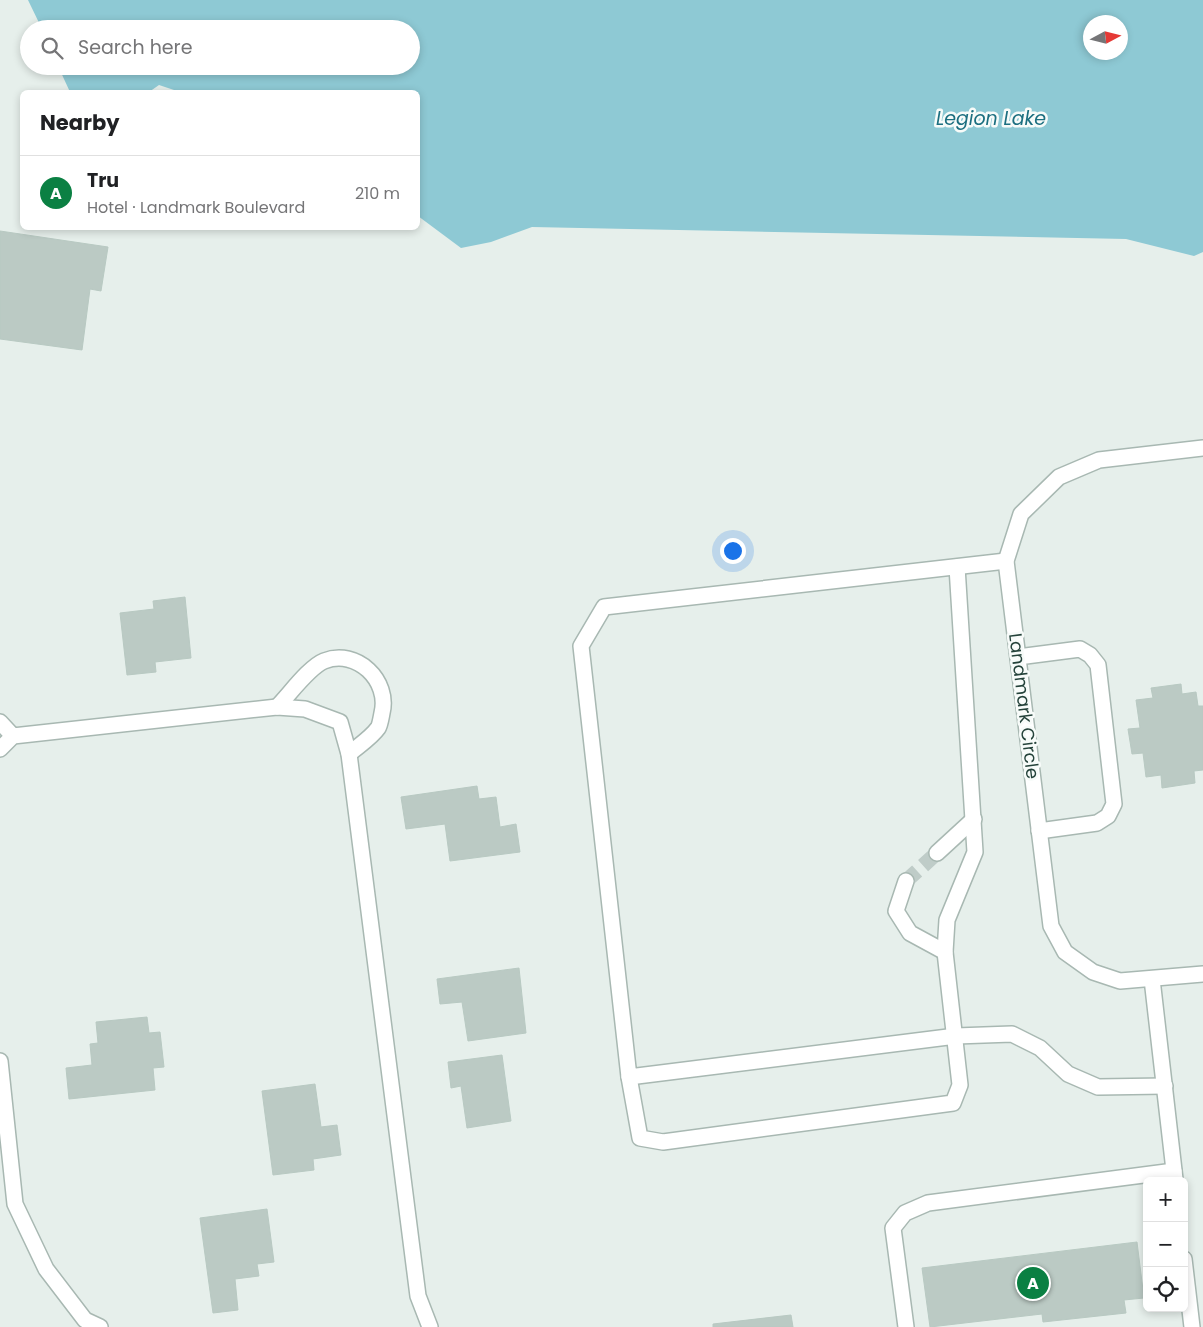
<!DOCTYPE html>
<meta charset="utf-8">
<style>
body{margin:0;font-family:Poppins,sans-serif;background:#f2f2f2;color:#202124}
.controls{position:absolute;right:15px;bottom:15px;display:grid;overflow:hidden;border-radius:8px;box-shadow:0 2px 8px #0003}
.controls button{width:45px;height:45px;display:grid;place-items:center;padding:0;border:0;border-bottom:1px solid #e0e0e0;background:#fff;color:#202124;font:25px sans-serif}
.compass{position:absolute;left:1083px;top:15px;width:45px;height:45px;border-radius:50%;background:#fff;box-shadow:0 2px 8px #0003;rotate:83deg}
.you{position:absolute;left:732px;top:550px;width:18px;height:18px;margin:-12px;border:4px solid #fff;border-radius:50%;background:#1a73e8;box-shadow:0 0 0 8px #1a73e833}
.badge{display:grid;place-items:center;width:32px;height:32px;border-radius:50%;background:#0b8043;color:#fff;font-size:16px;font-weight:700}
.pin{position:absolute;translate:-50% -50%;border:2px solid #fff;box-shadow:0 1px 5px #0006}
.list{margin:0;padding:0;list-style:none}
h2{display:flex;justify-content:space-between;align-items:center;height:65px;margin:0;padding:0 20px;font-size:21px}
h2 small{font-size:16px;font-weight:400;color:#757577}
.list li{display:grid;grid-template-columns:32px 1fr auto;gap:15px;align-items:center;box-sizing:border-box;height:75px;padding:0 20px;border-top:1px solid #e0e0e0}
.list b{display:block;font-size:19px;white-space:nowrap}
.list p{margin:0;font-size:16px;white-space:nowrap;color:#757577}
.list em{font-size:16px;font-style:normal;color:#757577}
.icon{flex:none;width:28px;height:28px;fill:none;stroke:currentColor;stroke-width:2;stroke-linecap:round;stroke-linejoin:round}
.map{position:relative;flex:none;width:1203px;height:1327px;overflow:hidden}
.search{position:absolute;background:#fff;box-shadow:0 2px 8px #0003;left:20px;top:20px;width:400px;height:55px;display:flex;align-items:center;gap:12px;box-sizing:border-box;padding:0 18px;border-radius:28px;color:#757577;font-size:19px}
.panel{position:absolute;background:#fff;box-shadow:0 2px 8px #0003;left:20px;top:90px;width:400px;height:140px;border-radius:8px}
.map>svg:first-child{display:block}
.water{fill:#8ec9d4;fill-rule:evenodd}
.building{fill:#bbcac4;stroke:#b8c9c2}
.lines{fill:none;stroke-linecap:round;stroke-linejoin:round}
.minor-tunnel{stroke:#bfccc8;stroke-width:15;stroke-dasharray:15 8;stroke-linecap:butt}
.minor-casing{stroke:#a8b8b2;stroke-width:18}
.minor{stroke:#fff;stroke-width:15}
.labels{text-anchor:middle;stroke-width:5;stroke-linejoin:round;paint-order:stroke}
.street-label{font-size:18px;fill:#24423a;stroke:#f7fbf9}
.water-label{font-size:19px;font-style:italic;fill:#1c6f80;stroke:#f7fbf9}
</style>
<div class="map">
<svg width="1203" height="1327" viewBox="0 0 1203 1327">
<rect width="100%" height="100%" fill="#e6efeb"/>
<path class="water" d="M28,0h1175v252l-9,4 -68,-17 -594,-12 -41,15 -30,6 -43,-32v-124h-238l-21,-7 -10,7h-79l-12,-26h353v-37h-369zM1090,22h30v30h-30z"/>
<g class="building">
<path d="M0,231l108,16 -7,44 -11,-2 -8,61 -82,-11z"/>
<path d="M185,597l6,61 -36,4 1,10 -29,3 -7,-62 34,-4 -1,-8z"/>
<path d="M1181,684l1,10 14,-2 2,14h5v64l-9,1 1,12 -33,5 -1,-13 -15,2 -3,-24 -11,1 -4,-25 12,-1 -4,-28 17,-2 -2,-10z"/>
<path d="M477,786l2,13 17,-2 4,30 16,-3 4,28 -70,9 -5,-37 -39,5 -5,-32z"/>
<path d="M519,968l7,65 -58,8 -6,-39 -22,2 -3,-25z"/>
<path d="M147,1017l2,16 11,-1 4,35 -11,1 2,22 -86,9 -3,-31 26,-3 -2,-21 8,-1 -2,-21z"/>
<path d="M502,1055l9,66 -44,7 -6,-42 -10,2 -3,-26z"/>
<path d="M315,1084l6,43 16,-2 4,30 -28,4 1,11 -41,5 -11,-84z"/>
<path d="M267,1209l7,53 -17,2 2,12 -24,3 3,31 -25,3 -13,-95z"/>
<path d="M1137,1242l7,56 -20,2 2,13 -83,9 -1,-8 -112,13 -8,-59z"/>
<path d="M791,1315l2,12h-80v-3z"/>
</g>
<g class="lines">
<path class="minor-tunnel" d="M906,881l31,-28"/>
<defs>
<g id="minor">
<path d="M1203,448l-104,12 -40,17 -38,37 -15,47 45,365 14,26 28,20 27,9 83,-7"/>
<path d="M1006,561l-402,46 -23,39 48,431 327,-41 56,-2 28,14 28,26 30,13 67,-1"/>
<path d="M1018,657l62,-8 10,6 8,10 16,139 -6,12 -11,7 -58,8"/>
<path d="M277,707c12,-12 32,-40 47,-46 33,-13 66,20 58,52 -1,5 -2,12 -4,15 -7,10 -20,18 -29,26"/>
<path d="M0,722l13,14"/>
<path d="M0,749l13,-13 264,-29 28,2 35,13 9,32 69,542 12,31"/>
<path d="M937,853l37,-34"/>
<path d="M906,881l-10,30 14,22 35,19"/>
<path d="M1152,979l23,200"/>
<path d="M0,1061l15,143 31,65 39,51 15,7"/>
<path d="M629,1077l11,61 23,4 290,-39 7,-18 -15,-133 2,-32 28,-68 -18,-285"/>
<path d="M1184,1259l8,68"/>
<path d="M906,1327l-13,-99 12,-15 23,-10 246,-32"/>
</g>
</defs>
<use href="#minor" class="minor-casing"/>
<use href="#minor" class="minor"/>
</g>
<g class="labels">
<g class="street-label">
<text transform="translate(1024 706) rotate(83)" y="6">Landmark Circle</text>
</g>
<g class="water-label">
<text x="991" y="125">Legion Lake</text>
</g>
</g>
</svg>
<div class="controls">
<button>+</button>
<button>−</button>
<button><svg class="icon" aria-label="locate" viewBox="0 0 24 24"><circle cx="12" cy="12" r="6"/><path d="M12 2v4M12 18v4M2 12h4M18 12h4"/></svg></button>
</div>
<svg class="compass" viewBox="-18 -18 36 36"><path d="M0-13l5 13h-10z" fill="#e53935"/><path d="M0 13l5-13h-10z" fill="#757577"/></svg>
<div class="you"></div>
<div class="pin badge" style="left:1033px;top:1283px">A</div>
<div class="search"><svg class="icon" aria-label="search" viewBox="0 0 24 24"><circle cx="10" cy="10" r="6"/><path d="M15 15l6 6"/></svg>Search here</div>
<section class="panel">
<h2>Nearby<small></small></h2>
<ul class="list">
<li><span class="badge">A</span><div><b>Tru</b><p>Hotel · Landmark Boulevard</p></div><em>210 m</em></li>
</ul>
</section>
</div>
